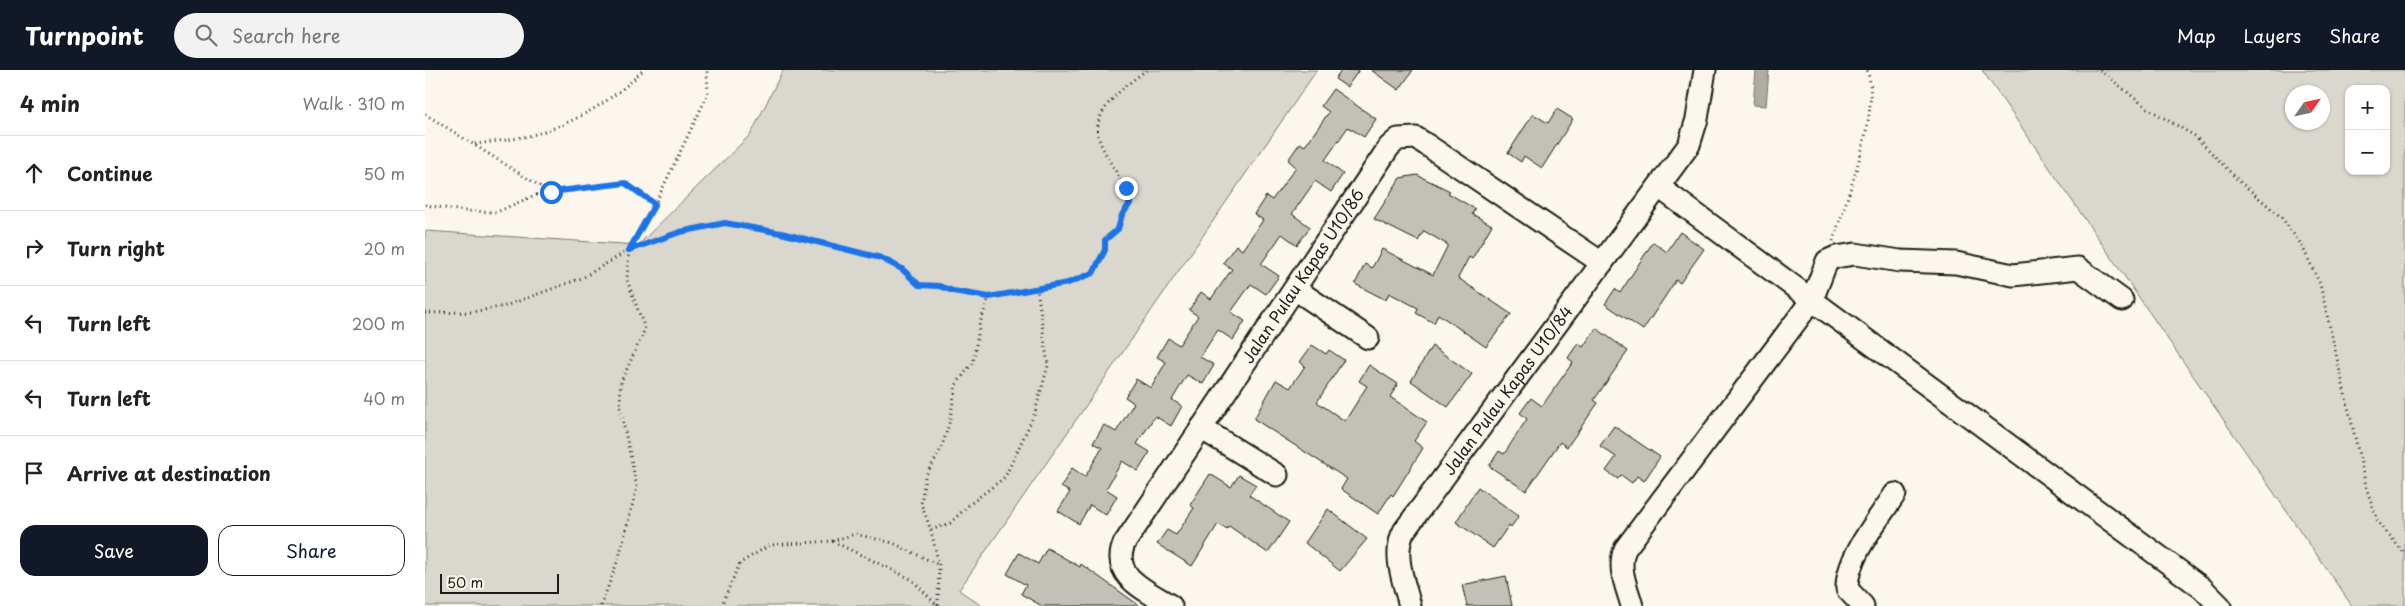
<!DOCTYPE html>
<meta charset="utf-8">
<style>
body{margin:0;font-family:"Playpen Sans",sans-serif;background:#f2f2f2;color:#222}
.controls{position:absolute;right:15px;top:15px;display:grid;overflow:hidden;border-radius:10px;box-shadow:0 1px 4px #0004}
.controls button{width:45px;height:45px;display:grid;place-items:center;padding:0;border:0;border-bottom:1px solid #e0e0e0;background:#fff;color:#222;font:25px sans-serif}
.compass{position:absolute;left:1860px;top:15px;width:45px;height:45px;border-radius:50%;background:#fff;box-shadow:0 1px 4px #0004;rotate:56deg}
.scale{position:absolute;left:15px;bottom:12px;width:119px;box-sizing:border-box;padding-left:5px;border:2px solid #1c1c1c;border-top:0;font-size:14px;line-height:18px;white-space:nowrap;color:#1c1c1c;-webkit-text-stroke:4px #fbf7ec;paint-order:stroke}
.stop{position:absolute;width:15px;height:15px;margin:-11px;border:4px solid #1a73e8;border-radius:50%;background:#fff}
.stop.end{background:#1a73e8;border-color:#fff;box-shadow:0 1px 5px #0008}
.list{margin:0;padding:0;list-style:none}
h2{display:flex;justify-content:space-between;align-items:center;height:65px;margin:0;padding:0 20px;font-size:21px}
h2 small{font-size:16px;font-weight:400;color:#767676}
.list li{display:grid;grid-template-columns:32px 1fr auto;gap:15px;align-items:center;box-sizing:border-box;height:75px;padding:0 20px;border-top:1px solid #e0e0e0}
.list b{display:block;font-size:19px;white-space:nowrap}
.list em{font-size:16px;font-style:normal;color:#767676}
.actions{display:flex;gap:10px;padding:15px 20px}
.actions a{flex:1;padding:11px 0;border:1px solid #111827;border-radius:15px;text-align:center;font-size:18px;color:#111827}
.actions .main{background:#111827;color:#fff}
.icon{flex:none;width:28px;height:28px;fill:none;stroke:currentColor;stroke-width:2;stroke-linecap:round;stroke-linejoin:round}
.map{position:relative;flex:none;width:1980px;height:536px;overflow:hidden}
header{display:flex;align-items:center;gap:30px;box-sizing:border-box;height:70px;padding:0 25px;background:#111827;color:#fff}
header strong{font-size:24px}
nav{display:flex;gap:28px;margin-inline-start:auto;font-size:18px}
.search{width:350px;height:45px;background:#f2f2f2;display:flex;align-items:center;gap:12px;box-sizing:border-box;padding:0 18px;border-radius:28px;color:#767676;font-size:19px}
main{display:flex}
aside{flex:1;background:#fff}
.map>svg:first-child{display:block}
.green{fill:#dad7ce;stroke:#7b7a75;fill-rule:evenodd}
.water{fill:#afaca5;stroke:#74726e}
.building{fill:#c3c0b8;stroke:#1c1c1c}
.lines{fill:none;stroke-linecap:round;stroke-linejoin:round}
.minor-casing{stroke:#1c1c1c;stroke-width:25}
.path{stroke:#1c1c1c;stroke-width:3;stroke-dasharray:1 4;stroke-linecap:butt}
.minor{stroke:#fbf7ec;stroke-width:21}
.route{stroke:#1a73e8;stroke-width:6}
.labels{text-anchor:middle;stroke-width:4;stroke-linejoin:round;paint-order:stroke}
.street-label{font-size:16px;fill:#1c1c1c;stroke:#fbf7ec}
</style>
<header>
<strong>Turnpoint</strong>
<div class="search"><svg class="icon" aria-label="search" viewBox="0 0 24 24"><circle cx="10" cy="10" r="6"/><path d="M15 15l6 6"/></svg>Search here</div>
<nav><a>Map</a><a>Layers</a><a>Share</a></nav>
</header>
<main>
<aside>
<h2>4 min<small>Walk · 310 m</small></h2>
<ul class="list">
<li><svg class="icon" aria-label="ahead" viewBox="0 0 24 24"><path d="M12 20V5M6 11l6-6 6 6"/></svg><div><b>Continue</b></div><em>50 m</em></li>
<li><svg class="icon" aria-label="right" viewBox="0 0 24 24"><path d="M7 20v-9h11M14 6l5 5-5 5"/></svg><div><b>Turn right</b></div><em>20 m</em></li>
<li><svg class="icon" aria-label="left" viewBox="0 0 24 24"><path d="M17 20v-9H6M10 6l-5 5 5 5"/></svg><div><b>Turn left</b></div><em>200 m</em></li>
<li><svg class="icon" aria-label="left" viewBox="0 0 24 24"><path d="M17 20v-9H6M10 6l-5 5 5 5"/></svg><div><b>Turn left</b></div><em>40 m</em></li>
<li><svg class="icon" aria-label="arrive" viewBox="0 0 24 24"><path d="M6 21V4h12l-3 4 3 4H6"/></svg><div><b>Arrive at destination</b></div></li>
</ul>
<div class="actions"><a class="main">Save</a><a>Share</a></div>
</aside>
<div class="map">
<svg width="1980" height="536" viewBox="0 0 1980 536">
<rect width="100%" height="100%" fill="#fbf7ec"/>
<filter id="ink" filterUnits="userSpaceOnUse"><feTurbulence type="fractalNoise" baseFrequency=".02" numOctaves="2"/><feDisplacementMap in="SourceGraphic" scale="10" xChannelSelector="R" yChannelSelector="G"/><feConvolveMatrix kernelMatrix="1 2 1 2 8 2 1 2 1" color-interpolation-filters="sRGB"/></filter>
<g filter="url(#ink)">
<g class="green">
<path d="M358,0h534l-358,520 23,16h-557v-375l213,14 113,-111z"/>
<path d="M1557,0h423v536h-53zM1924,19h37v82h-37zM1898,22v30h-30v-30z"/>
</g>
<path class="water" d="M1331,0h13l-3,36 -13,-1z"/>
<g class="building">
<path d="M916,0h18l-12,17 -12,-8z"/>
<path d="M946,0h42l-14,20z"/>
<path d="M908,19l43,30 -12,18 -16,-10 -23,33 18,14 -12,18 -16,-11 -23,33 18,13 -13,18 -15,-11 -21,30 18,12 -13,18 -15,-10 -20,28 14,9 -12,19 -15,-10 -18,27 14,8 -11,19 -16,-9 -15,25 10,6 -11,20 -16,-10 -18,28 13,8 -12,19 -16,-10 -16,28 11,7 -11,19 -16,-10 -11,19 -21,-13 12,-19 -9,-5 11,-19 13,9 17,-29 -9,-5 11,-18 12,7 18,-29 -9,-6 11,-18 15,9 15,-26 -9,-5 11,-19 11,7 19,-29 -9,-6 12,-18 10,7 21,-30 -9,-6 13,-18 6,5 21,-30 -9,-6 12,-18 6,4 24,-33 -8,-7 12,-17 5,3 24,-34 -8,-6z"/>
<path d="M1132,39l16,10 -31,49 -18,-12 -3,6 -13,-9 25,-39 15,9z"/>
<path d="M992,105l33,16 -2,2 27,16 -3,5 20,11 -20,34 -3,-2 -11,21 53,36 -25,33 -48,-33 -4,9 -18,-10 2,-5 -29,-15 -3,7 -31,-16 10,-20 7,4 10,-19 51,26 15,-30 -24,-14 -6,10 -44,-22 26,-41z"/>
<path d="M1255,162l24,17 -24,34 -4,-3 -33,50 -38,-26 10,-15 5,4 33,-51 14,10z"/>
<path d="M1171,258l32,23 -34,49 4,3 -31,44 -7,-5 -34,49 -37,-25 10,-15 5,3 23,-35 -7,-6 11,-15 11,8 31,-44 -5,-4 10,-15 5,4z"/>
<path d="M887,275l14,9 3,-4 15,10 -27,42 28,19 22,-35 -8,-5 10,-16 29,19 -8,13 37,25 -13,19 9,7 -30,48 -2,-2 -13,20 -37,-25 6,-10 -93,-60 22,-39 14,8 15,-22 -5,-4z"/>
<path d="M1007,276l40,28 -24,33 -37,-26z"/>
<path d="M1189,356l46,31 -16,24 -7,-5 -5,7 -11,-8 -3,4 -12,-8 10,-14 -16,-11z"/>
<path d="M785,404l21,13 8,-12 17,10 -7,10 40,27 -21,31 -39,-27 -2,3 -9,-5 -26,42 -35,-22 10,-14 9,5 18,-27 -4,-3z"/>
<path d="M1053,417l41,29 -8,11 -2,-2 -16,23 -37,-26z"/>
<path d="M903,439l39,30 -27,32 -35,-28z"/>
<path d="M622,478l33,19 1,-3 59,42h-98l-21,-12 5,-9 -19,-11 12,-21 19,11z"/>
<path d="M1081,506l6,30h-45l-5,-21z"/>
</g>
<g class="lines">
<defs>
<g id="minor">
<path d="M1234,117l543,401 18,18"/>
<path d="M870,219l73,49"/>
<path d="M776,358l76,47"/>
<path id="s1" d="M746,536c-23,-15 -61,-29 -47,-62l265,-397 9,-8 18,-1 11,7 175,118"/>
<path id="s2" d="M985,536c-6,-24 -18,-52 -6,-75l285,-386 8,-26 8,-49"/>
<path d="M1207,536c-5,-19 -15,-38 -7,-57l187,-249 15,-39 9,-4 19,-3 45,7 56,2 57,12 65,-7 44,32"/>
<path d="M1438,536l-16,-17c-1,-31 31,-69 48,-95"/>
</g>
</defs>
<use href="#minor" class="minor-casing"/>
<g class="path">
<path d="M1675,0l47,38 48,28 42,43 44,38 20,27 19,40 47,206 11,32 27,32"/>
<path d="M0,44l126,79"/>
<path d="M50,74c17,-2 35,-4 53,-8 40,-9 87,-36 115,-66"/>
<path d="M0,135l39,6 33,1 38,-17 90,-12 30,21 53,-110 -1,-24"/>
<path d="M1408,171c13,-41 49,-132 34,-171"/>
<path d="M0,243l47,-1 33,-6 77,-28 47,-28 51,-18 45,-9 56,10 100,25 21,11 18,16h19l14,6 36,6 79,-14 25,-10 12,-23v-10l13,-11 4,-14 9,-13c-8,-23 -24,-41 -32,-63 -10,-27 29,-56 48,-69"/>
<path d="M506,460l19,-7 19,-18 36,-28 29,-62 14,-49 -11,-78"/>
<path d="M407,471l23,-7 38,9 46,22"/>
<path d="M513,535l1,-39 -8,-36 -10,-26 4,-27 16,-28 8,-25 7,-39 17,-23 7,-39 9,-26"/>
<path d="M176,536l18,-49 18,-70 -17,-79 1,-26 24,-53 -18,-49 2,-30 26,-46"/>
<path d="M296,536l19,-43 30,-18 62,-4 79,38 26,26"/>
</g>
<use href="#minor" class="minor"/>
</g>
</g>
<g class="lines" filter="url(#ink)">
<path class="route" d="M126,122l74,-9 30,21 -26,46 51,-18 45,-9 56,10 100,25 21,11 17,16 20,1 14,5 36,6 79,-14 25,-10 12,-23v-10l13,-11 4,-14 9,-13 -5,-14"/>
</g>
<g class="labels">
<g class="street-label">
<text dy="6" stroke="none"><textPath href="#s1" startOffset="409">Jalan Pulau Kapas U10/86</textPath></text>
<text dy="6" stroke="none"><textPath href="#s2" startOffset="252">Jalan Pulau Kapas U10/84</textPath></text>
</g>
</g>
</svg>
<div class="controls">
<button>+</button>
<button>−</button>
</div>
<svg class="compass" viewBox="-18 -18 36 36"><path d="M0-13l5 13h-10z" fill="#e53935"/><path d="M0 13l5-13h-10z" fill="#767676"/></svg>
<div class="scale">50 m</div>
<div class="stop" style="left:126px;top:122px"></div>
<div class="stop end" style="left:701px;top:118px"></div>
</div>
</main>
